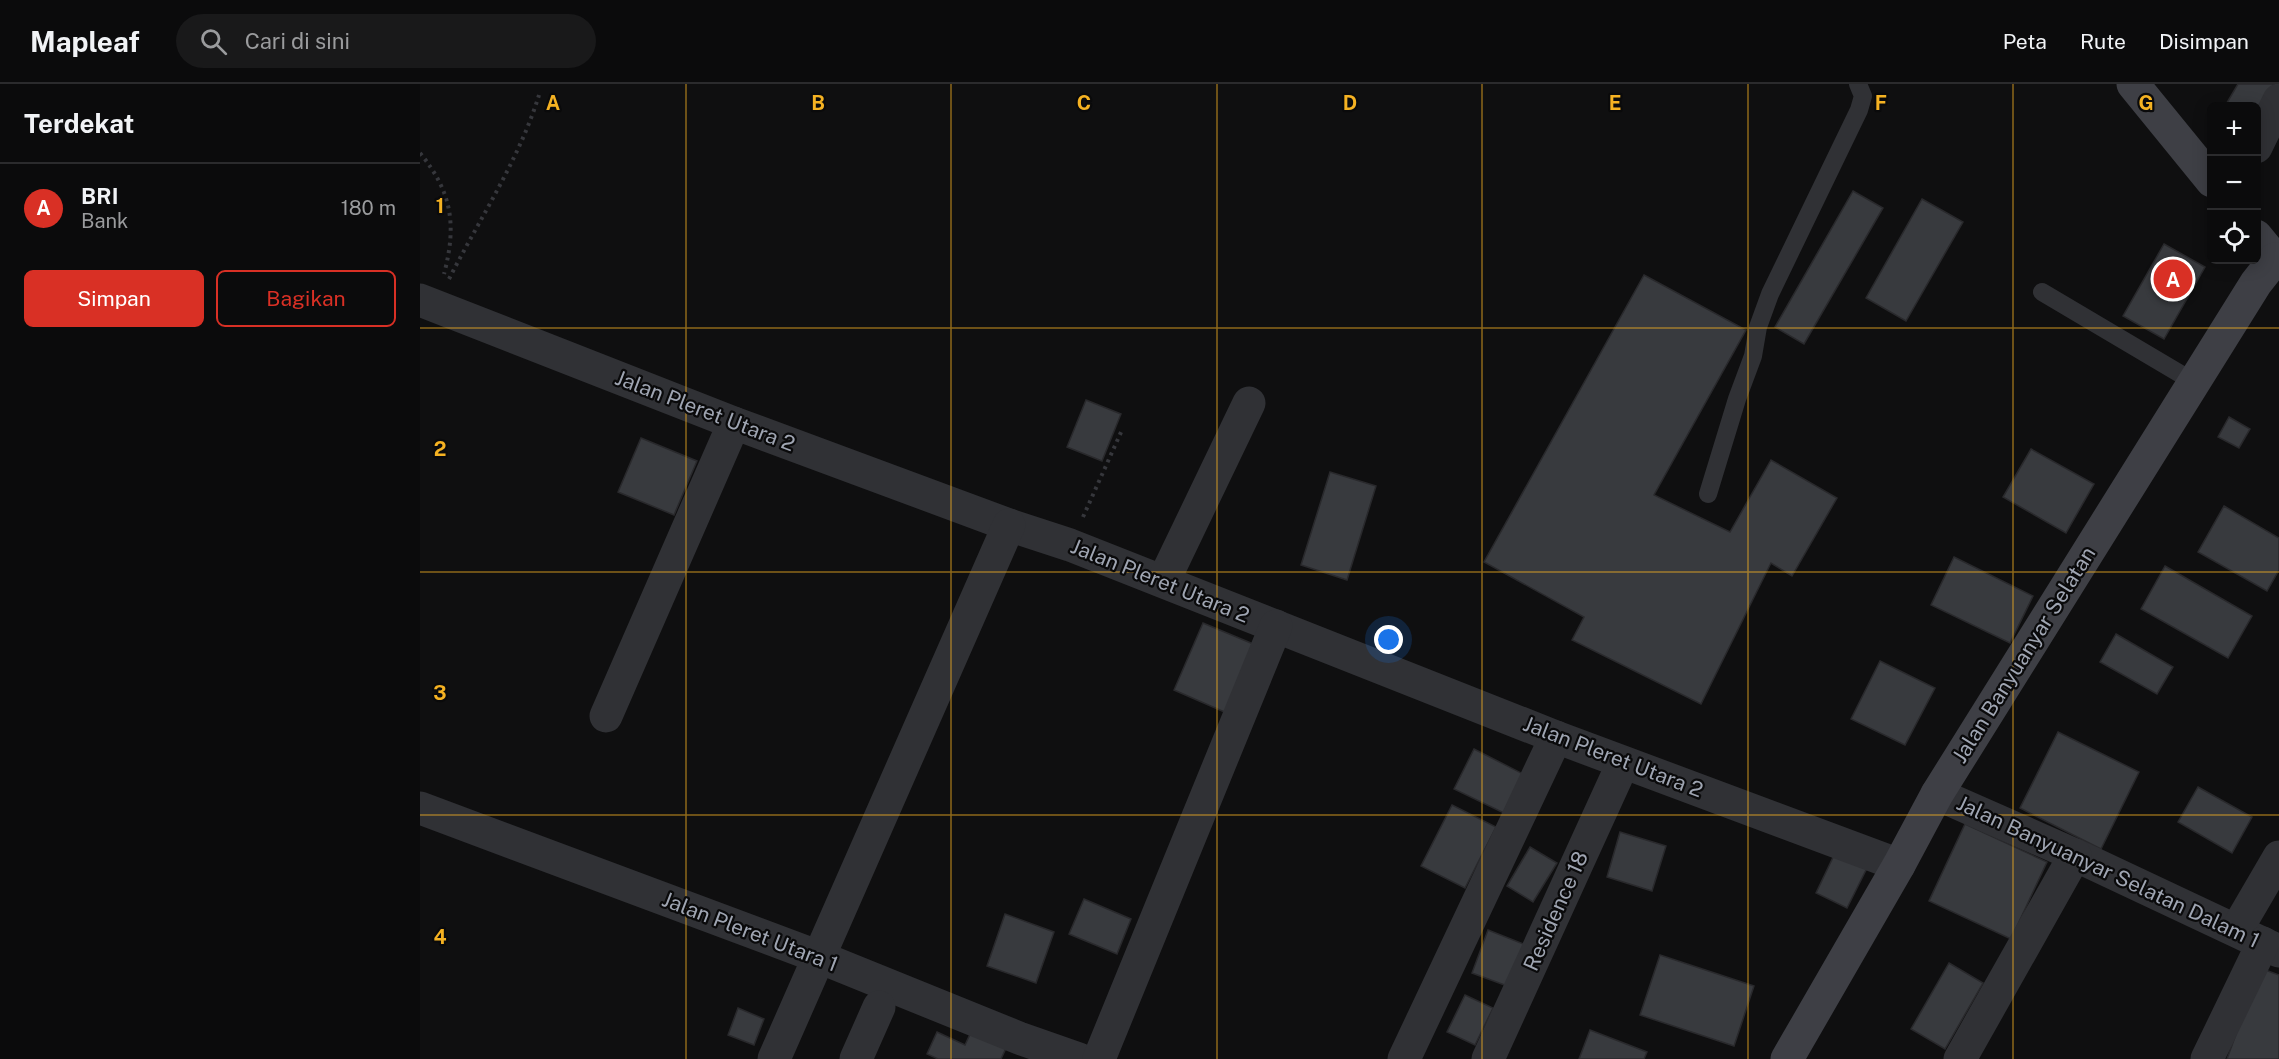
<!DOCTYPE html>
<html lang="id">
<meta charset="utf-8">
<style>
body{margin:0;font-family:"Public Sans",sans-serif;background:#19191a;color:#f1f3f6}
.controls{position:absolute;right:18px;top:18px;display:grid;overflow:hidden;border-radius:9px;box-shadow:0 3px 15px #0003}
.controls button{width:54px;height:54px;display:grid;place-items:center;padding:0;border:0;border-bottom:2px solid #2b2b2d;background:#0b0b0c;color:#f1f3f6;font:30px sans-serif}
.you{position:absolute;left:969px;top:556px;width:21px;height:21px;margin:-15px;border:4px solid #fff;border-radius:50%;background:#1a73e8;box-shadow:0 0 0 9px #1a73e833}
.badge{display:grid;place-items:center;width:39px;height:39px;border-radius:50%;background:#d93025;color:#fff;font-size:20px;font-weight:700}
.pin{position:absolute;translate:-50% -50%;border:3px solid #fff;box-shadow:0 2px 6px #0006}
.list{margin:0;padding:0;list-style:none}
h2{display:flex;justify-content:space-between;align-items:center;height:78px;margin:0;padding:0 24px;font-size:26px}
h2 small{font-size:20px;font-weight:400;color:#9a9b9d}
.list li{display:grid;grid-template-columns:39px 1fr auto;gap:18px;align-items:center;box-sizing:border-box;height:90px;padding:0 24px;border-top:2px solid #2b2b2d}
.list b{display:block;font-size:22px;white-space:nowrap}
.list p{margin:0;font-size:20px;white-space:nowrap;color:#9a9b9d}
.list em{font-size:20px;font-style:normal;color:#9a9b9d}
.actions{display:flex;gap:12px;padding:18px 24px}
.actions a{flex:1;padding:14px 0;border:2px solid #d93025;border-radius:9px;text-align:center;font-size:21px;color:#d93025}
.actions .main{background:#d93025;color:#fff}
.icon{flex:none;width:33px;height:33px;fill:none;stroke:currentColor;stroke-width:2;stroke-linecap:round;stroke-linejoin:round}
.map{position:relative;flex:none;width:1859px;height:975px;overflow:hidden}
header{display:flex;align-items:center;gap:36px;box-sizing:border-box;height:84px;padding:0 30px;background:#0b0b0c;border-bottom:2px solid #2b2b2d}
header strong{font-size:28px}
nav{display:flex;gap:33px;margin-inline-start:auto;font-size:21px}
.search{width:420px;height:54px;background:#19191a;display:flex;align-items:center;gap:15px;box-sizing:border-box;padding:0 21px;border-radius:33px;color:#9a9b9d;font-size:22px}
main{display:flex}
aside{flex:1;background:#0b0b0c}
.map>svg:first-child{display:block}
.building{fill:#383a3e;stroke:#29292c;stroke-width:1.5}
.lines{fill:none;stroke-linecap:round;stroke-linejoin:round}
.path{stroke:#36373c;stroke-width:4;stroke-dasharray:3 4.5;stroke-linecap:butt}
.lane{stroke:#303135;stroke-width:18}
.street{stroke:#303135;stroke-width:33}
.secondary{stroke:#3e3f45;stroke-width:33}
.grid{fill:none;stroke:#f5b222;stroke-width:1.5;stroke-opacity:0.55}
.labels{text-anchor:middle;stroke-width:4.5;stroke-linejoin:round;paint-order:stroke}
.street-label{font-size:21px;fill:#9fa5b2;stroke:#0a0a0b}
.grid-label{font-size:20px;text-anchor:middle;font-weight:bold;fill:#f5b222;stroke:#0a0a0b;stroke-width:4.5;stroke-linejoin:round;paint-order:stroke}
</style>
<header>
<strong>Mapleaf</strong>
<div class="search"><svg class="icon" aria-label="search" viewBox="0 0 24 24"><circle cx="10" cy="10" r="6"/><path d="M15 15l6 6"/></svg>Cari di sini</div>
<nav><a>Peta</a><a>Rute</a><a>Disimpan</a></nav>
</header>
<main>
<aside>
<h2>Terdekat<small></small></h2>
<ul class="list">
<li><span class="badge">A</span><div><b>BRI</b><p>Bank</p></div><em>180 m</em></li>
</ul>
<div class="actions"><a class="main">Simpan</a><a>Bagikan</a></div>
</aside>
<div class="map">
<svg width="1859" height="975" viewBox="0 0 1859 975">
<rect width="100%" height="100%" fill="#0f0f10"/>
<g class="building">
<path d="M1818,0h36l-18,30v-8h-31z"/>
<path d="M1433,107l30,17 -79,136 -29,-17z"/>
<path d="M1502,115l41,23 -57,99 -40,-23z"/>
<path d="M1744,160l41,23 -41,72 -41,-23z"/>
<path d="M1224,191l102,55 -92,165 76,37 41,-72 66,38 -45,78 -21,-13 -70,141 -129,-64 12,-23 -100,-55z"/>
<path d="M666,316l35,14 -19,47 -35,-14z"/>
<path d="M1809,333l21,12 -11,19 -21,-11z"/>
<path d="M221,354l56,23 -23,54 -56,-23z"/>
<path d="M1611,365l63,35 -28,49 -63,-36z"/>
<path d="M910,388l46,14 -29,94 -46,-15z"/>
<path d="M1804,422l55,32v32l-12,21 -69,-39z"/>
<path d="M1534,473l79,39 -23,47 -79,-38z"/>
<path d="M1745,482l87,50 -24,42 -87,-49z"/>
<path d="M783,539l55,23 -29,68 -55,-24z"/>
<path d="M1696,550l57,33 -16,27 -57,-32z"/>
<path d="M1460,577l55,27 -30,57 -54,-26z"/>
<path d="M1638,648l81,40 -38,77 -81,-41z"/>
<path d="M1054,665l53,27 -19,39 -54,-26z"/>
<path d="M1778,703l54,30 -20,36 -54,-31z"/>
<path d="M1032,721l44,22 -31,61 -44,-22z"/>
<path d="M1545,740l82,38 -36,77 -82,-38z"/>
<path d="M1200,748l46,14 -14,45 -45,-14z"/>
<path d="M1110,763l27,16 -24,39 -26,-16z"/>
<path d="M1417,765l32,15 -22,44 -31,-15z"/>
<path d="M664,815l47,20 -14,35 -48,-20z"/>
<path d="M585,830l49,18 -18,51 -49,-17z"/>
<path d="M1068,846l38,15 -16,42 -38,-14z"/>
<path d="M1240,871l94,31 -20,60 -94,-31z"/>
<path d="M1529,879l34,20 -38,66 -34,-20z"/>
<path d="M1840,884l19,7v84h-52z"/>
<path d="M1045,911l28,13 -18,37 -28,-13z"/>
<path d="M318,924l26,11 -10,26 -26,-10z"/>
<path d="M1170,946l57,22 -3,7h-65z"/>
<path d="M517,948l28,13 6,-13 35,16 -5,11h-63l-11,-5z"/>
</g>
<g class="lines">
<g class="path">
<path d="M0,69c32,39 37,72 24,121"/>
<path d="M29,195c31,-61 70,-119 90,-184"/>
<path d="M663,433l39,-87"/>
</g>
<g class="lane">
<path d="M1622,208l152,90"/>
<path d="M1288,410l29,-95 16,-43 5,-29 12,-33 89,-184 4,-14 -5,-12"/>
</g>
<g class="street">
<path d="M1836,63l23,-47"/>
<path d="M0,216l314,123 275,102 61,20 486,192 343,128"/>
<path d="M744,496l85,-177"/>
<path d="M186,632l128,-293"/>
<path d="M1517,710l138,61 204,96"/>
<path d="M0,724l399,149 200,81 60,21"/>
<path d="M1817,845l42,-72"/>
<path d="M354,975l235,-534"/>
<path d="M436,975l23,-52"/>
<path d="M679,975l177,-433"/>
<path d="M984,975l152,-322"/>
<path d="M1068,975l135,-296"/>
<path d="M1540,975l115,-204"/>
<path d="M1787,975l56,-116"/>
</g>
<g class="secondary">
<path d="M1713,0l79,97"/>
<path d="M1836,152l23,28"/>
<path d="M1367,975l112,-194 38,-71 319,-511 19,-24"/>
</g>
</g>
<path class="grid" d="M266,0v975M531,0v975M797,0v975M1062,0v975M1328,0v975M1593,0v975M0,244h1859M0,488h1859M0,731h1859"/>
<g class="labels">
<g class="street-label">
<text transform="translate(285 327) rotate(21)" y="7">Jalan Pleret Utara 2</text>
<text transform="translate(740 497) rotate(22)" y="7">Jalan Pleret Utara 2</text>
<text transform="translate(1604 571) rotate(-58)" y="7">Jalan Banyuanyar Selatan</text>
<text transform="translate(1193 673) rotate(21)" y="7">Jalan Pleret Utara 2</text>
<text transform="translate(1688 788) rotate(25)" y="7">Jalan Banyuanyar Selatan Dalam 1</text>
<text transform="translate(1136 827) rotate(-66)" y="7">Residence 18</text>
<text transform="translate(330 848) rotate(21)" y="7">Jalan Pleret Utara 1</text>
</g>
</g>
<g class="grid-label">
<text x="133" y="26">A</text>
<text x="398" y="26">B</text>
<text x="664" y="26">C</text>
<text x="930" y="26">D</text>
<text x="1195" y="26">E</text>
<text x="1461" y="26">F</text>
<text x="1726" y="26">G</text>
<text x="20" y="129">1</text>
<text x="20" y="372">2</text>
<text x="20" y="616">3</text>
<text x="20" y="860">4</text>
</g>
</svg>
<div class="controls">
<button>+</button>
<button>−</button>
<button><svg class="icon" aria-label="locate" viewBox="0 0 24 24"><circle cx="12" cy="12" r="6"/><path d="M12 2v4M12 18v4M2 12h4M18 12h4"/></svg></button>
</div>
<div class="you"></div>
<div class="pin badge" style="left:1753px;top:195px">A</div>
</div>
</main>
